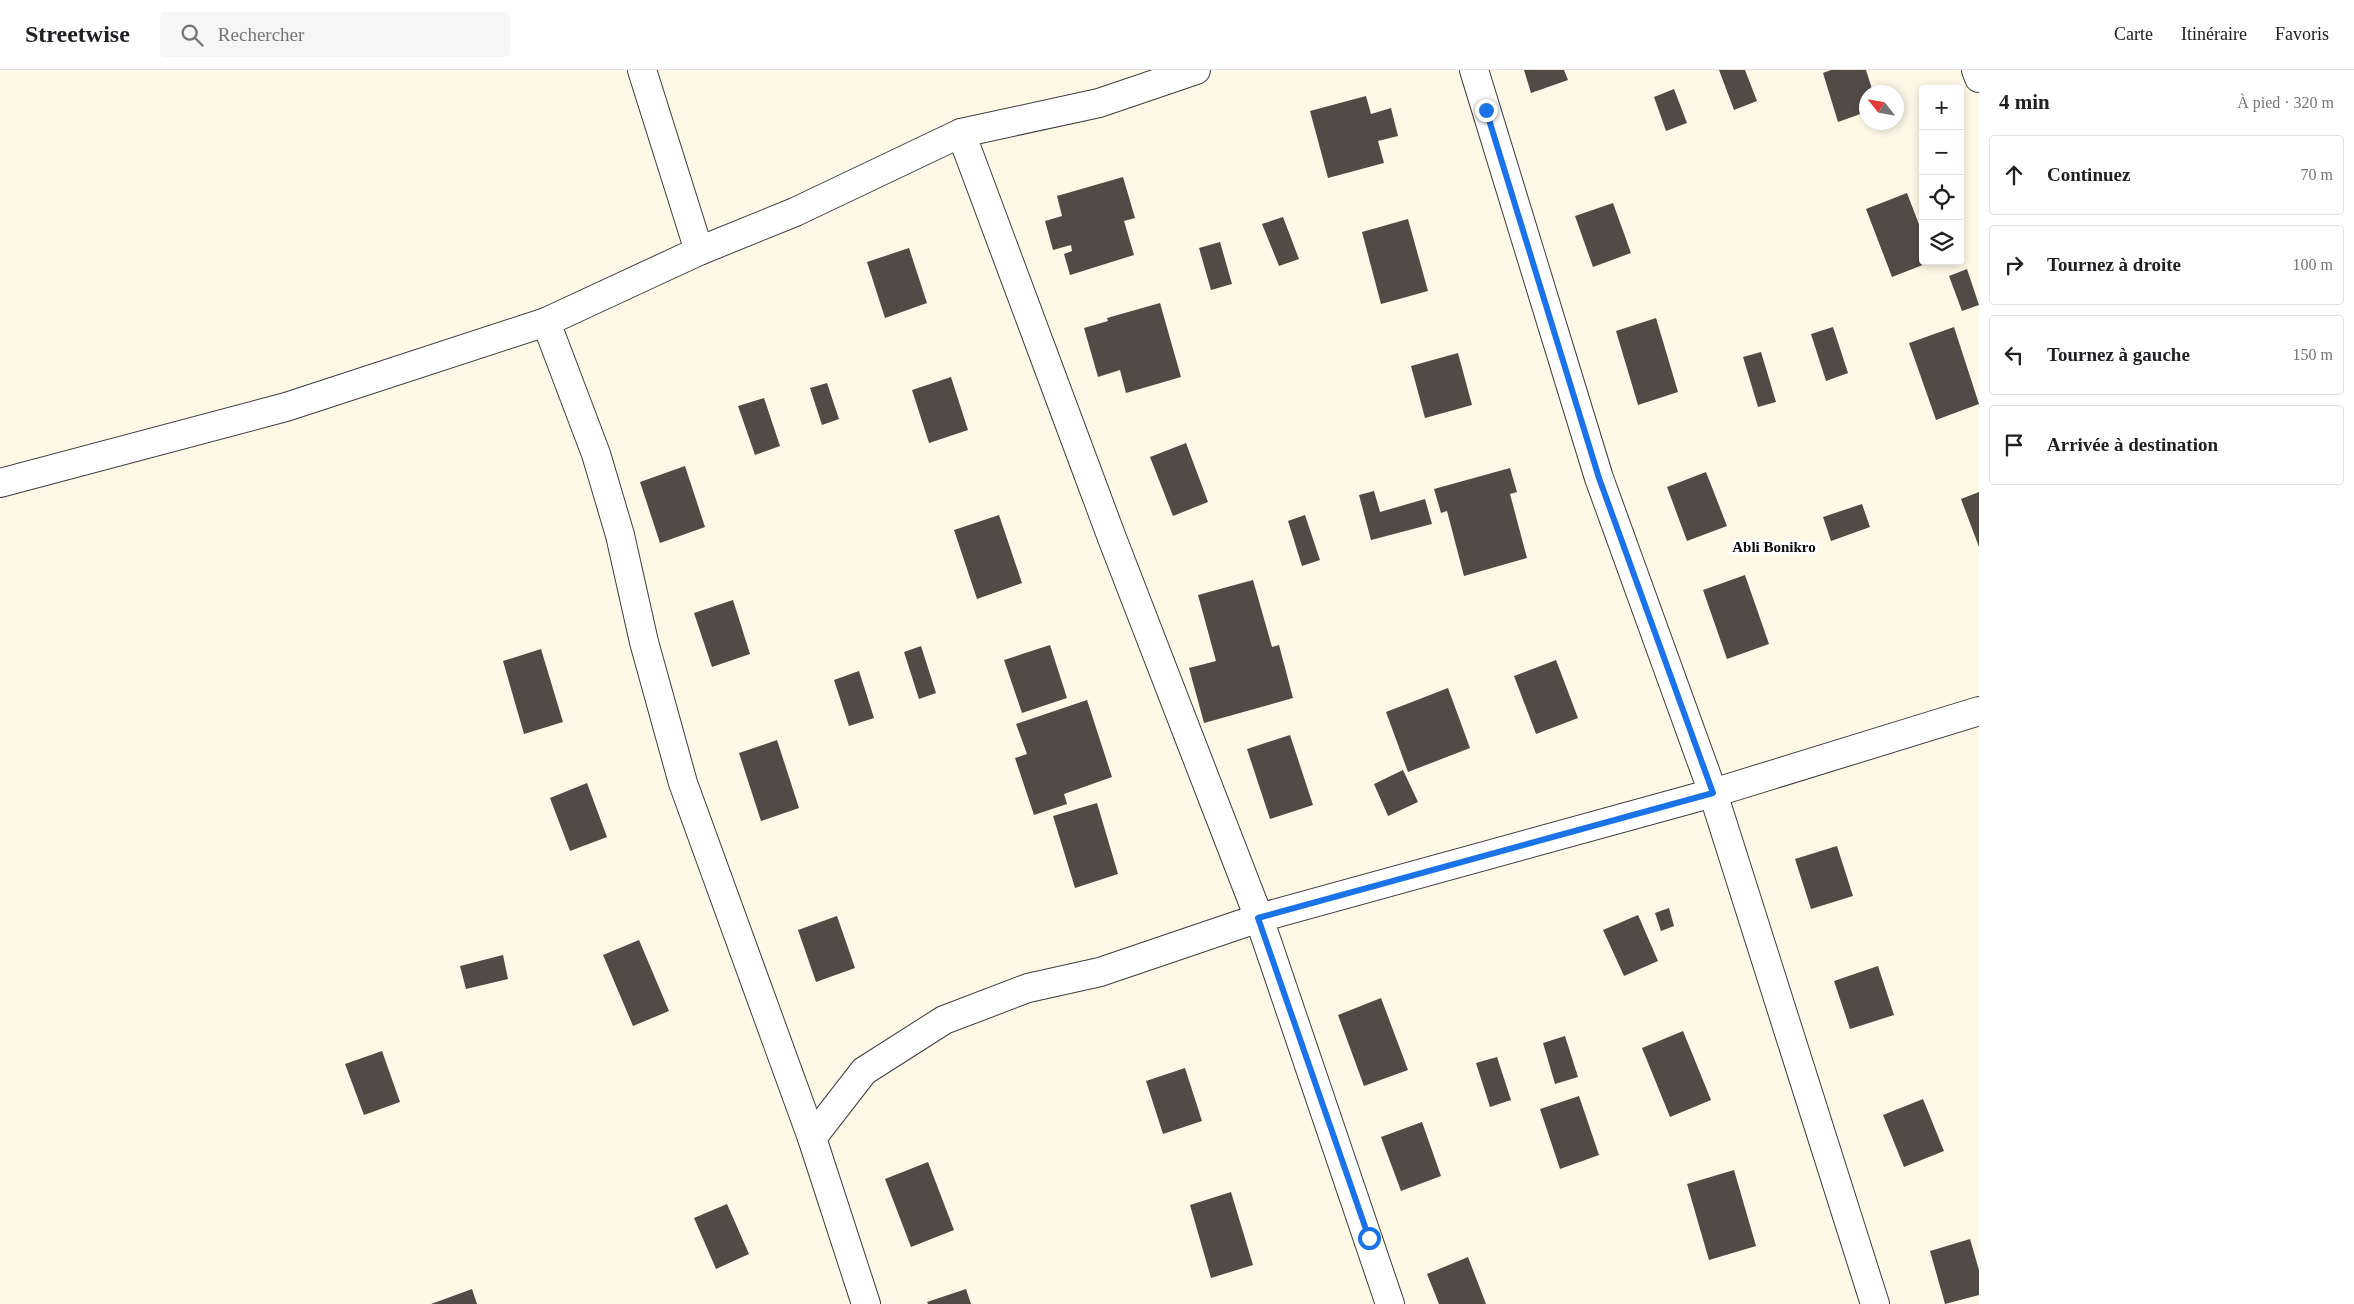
<!DOCTYPE html>
<html lang="fr">
<meta charset="utf-8">
<style>
body{margin:0;font-family:"Times New Roman",serif;background:#f6f6f6;color:#202124}
.controls{position:absolute;right:15px;top:15px;display:grid;overflow:hidden;border-radius:5px;box-shadow:0 2px 8px #0003}
.controls button{width:45px;height:45px;display:grid;place-items:center;padding:0;border:0;border-bottom:1px solid #e0e0e0;background:#fff;color:#202124;font:25px sans-serif}
.compass{position:absolute;left:1859px;top:15px;width:45px;height:45px;border-radius:50%;background:#fff;box-shadow:0 2px 8px #0003;rotate:301deg}
.stop{position:absolute;width:15px;height:15px;margin:-11px;border:4px solid #1a73e8;border-radius:50%;background:#fff}
.stop.end{background:#1a73e8;border-color:#fff;box-shadow:0 1px 5px #0008}
.list{margin:0;padding:0;list-style:none}
h2{display:flex;justify-content:space-between;align-items:center;height:65px;margin:0;padding:0 20px;font-size:21px}
h2 small{font-size:16px;font-weight:400;color:#757577}
.list li{display:grid;grid-template-columns:32px 1fr auto;gap:15px;align-items:center;box-sizing:border-box;height:80px;margin:0 10px 10px;padding:0 10px;border:1px solid #e0e0e0;border-radius:5px}
.list b{display:block;font-size:19px;white-space:nowrap}
.list em{font-size:16px;font-style:normal;color:#757577}
.icon{flex:none;width:28px;height:28px;fill:none;stroke:currentColor;stroke-width:2;stroke-linecap:round;stroke-linejoin:round}
.map{position:relative;flex:none;width:1979px;height:1234px;overflow:hidden}
header{display:flex;align-items:center;gap:30px;box-sizing:border-box;height:70px;padding:0 25px;background:#fff;border-bottom:1px solid #e0e0e0}
header strong{font-size:24px}
nav{display:flex;gap:28px;margin-inline-start:auto;font-size:18px}
.search{width:350px;height:45px;background:#f6f6f6;display:flex;align-items:center;gap:12px;box-sizing:border-box;padding:0 18px;border-radius:5px;color:#757577;font-size:19px}
main{display:flex}
aside{flex:1;background:#fff}
.map>svg:first-child{display:block}
.building{fill:#534a46}
.lines{fill:none;stroke-linecap:round;stroke-linejoin:round}
.minor-casing{stroke:#3d3d3d;stroke-width:30}
.minor{stroke:#fff;stroke-width:28}
.route{stroke:#1a73e8;stroke-width:6}
.labels{text-anchor:middle;stroke-width:5;stroke-linejoin:round;paint-order:stroke}
.quarter-label{font-size:15px;font-weight:bold;fill:#0a0a0a;stroke:#fff}
</style>
<header>
<strong>Streetwise</strong>
<div class="search"><svg class="icon" aria-label="search" viewBox="0 0 24 24"><circle cx="10" cy="10" r="6"/><path d="M15 15l6 6"/></svg>Rechercher</div>
<nav><a>Carte</a><a>Itinéraire</a><a>Favoris</a></nav>
</header>
<main>
<div class="map">
<svg width="1979" height="1234" viewBox="0 0 1979 1234">
<rect width="100%" height="100%" fill="#fff8e7"/>
<g class="building">
<path d="M1524,0h40l4,10 -37,13z"/>
<path d="M1719,0h26l12,31 -23,9z"/>
<path d="M1831,0h35l7,22h-7v20l-28,10 -15,-49z"/>
<path d="M1674,19l13,34 -21,8 -12,-34z"/>
<path d="M1366,26l5,18 20,-6 7,28 -20,5 6,22 -56,15 -18,-67z"/>
<path d="M1123,107l12,41 -11,3 10,34 -64,20 -6,-21 8,-3 -1,-6 -18,5 -8,-29 17,-5 -5,-20z"/>
<path d="M1907,123l16,42v26h10l-41,16 -26,-68z"/>
<path d="M1613,133l18,50 -38,14 -18,-51z"/>
<path d="M1283,147l16,42 -20,7 -17,-42z"/>
<path d="M1408,149l20,72 -47,13 -19,-72z"/>
<path d="M1220,172l12,42 -21,6 -12,-42z"/>
<path d="M909,178l18,55 -42,15 -18,-56z"/>
<path d="M1967,199l12,36 -17,6 -13,-35z"/>
<path d="M1160,233l21,74 -55,16 -6,-23 -22,7 -14,-49 24,-7 -1,-3z"/>
<path d="M1656,248l22,74 -40,13 -22,-74z"/>
<path d="M1833,257l15,46 -22,8 -15,-47z"/>
<path d="M1954,257l25,77 -43,16 -27,-77z"/>
<path d="M1761,282l15,50 -18,5 -15,-50z"/>
<path d="M1458,283l14,52 -47,13 -14,-52z"/>
<path d="M951,307l17,53 -39,13 -17,-53z"/>
<path d="M827,313l12,36 -17,6 -12,-37z"/>
<path d="M764,328l16,48 -25,9 -17,-49z"/>
<path d="M1186,373l22,59 -35,14 -23,-59z"/>
<path d="M685,396l20,61 -45,16 -20,-61z"/>
<path d="M1510,398l7,24 -7,2 17,64 -63,18 -17,-65 -6,2 -7,-24z"/>
<path d="M1706,402l21,54 -40,15 -20,-54z"/>
<path d="M1374,421l6,21 45,-13 7,25 -61,16 -12,-45z"/>
<path d="M1979,422v55l-18,-48z"/>
<path d="M1862,434l8,23 -39,14 -8,-24z"/>
<path d="M999,445l23,68 -45,16 -23,-69z"/>
<path d="M1305,445l15,45 -18,6 -14,-45z"/>
<path d="M1745,505l24,69 -42,15 -24,-69z"/>
<path d="M1253,510l19,67 7,-2 14,53 -89,25 -15,-55 27,-7 -18,-66z"/>
<path d="M733,530l17,54 -38,13 -18,-54z"/>
<path d="M1050,575l17,53 -45,15 -18,-53z"/>
<path d="M921,576l15,47 -17,6 -15,-47z"/>
<path d="M541,579l22,73 -39,12 -21,-73z"/>
<path d="M1556,590l22,58 -42,16 -22,-58z"/>
<path d="M859,601l15,47 -25,8 -15,-46z"/>
<path d="M1448,618l22,60 -62,24 -22,-60z"/>
<path d="M1087,630l25,77 -48,17 3,10 -33,11 -19,-57 12,-4 -11,-30z"/>
<path d="M1290,665l23,70 -43,14 -23,-70z"/>
<path d="M777,670l22,68 -38,13 -22,-68z"/>
<path d="M1403,700l15,32 -30,14 -14,-32z"/>
<path d="M587,713l20,54 -37,14 -20,-53z"/>
<path d="M1097,733l21,71 -43,14 -22,-72z"/>
<path d="M1837,776l16,50 -42,13 -16,-50z"/>
<path d="M1669,838l5,18 -13,5 -6,-18z"/>
<path d="M1638,845l20,46 -34,15 -21,-46z"/>
<path d="M837,846l18,52 -39,14 -18,-52z"/>
<path d="M639,870l30,71 -36,15 -30,-71z"/>
<path d="M503,885l5,24 -42,10 -6,-23z"/>
<path d="M1878,896l16,49 -44,14 -16,-48z"/>
<path d="M1381,928l27,72 -44,16 -26,-71z"/>
<path d="M1683,961l28,69 -41,17 -28,-69z"/>
<path d="M1565,966l13,41 -23,7 -12,-41z"/>
<path d="M382,981l18,51 -36,13 -19,-51z"/>
<path d="M1497,987l14,43 -21,7 -14,-44z"/>
<path d="M1185,998l17,53 -39,13 -17,-53z"/>
<path d="M1579,1026l20,59 -39,14 -20,-60z"/>
<path d="M1923,1029l21,52 -40,16 -21,-52z"/>
<path d="M1422,1052l19,54 -40,15 -20,-54z"/>
<path d="M928,1092l26,68 -43,17 -26,-68z"/>
<path d="M1734,1100l22,76 -47,14 -22,-76z"/>
<path d="M1231,1122l22,73 -42,13 -21,-73z"/>
<path d="M727,1134l22,50 -33,15 -22,-51z"/>
<path d="M1970,1169l9,31v25l-34,9 -15,-53z"/>
<path d="M1468,1187l18,47h-47l-12,-30z"/>
<path d="M472,1219l5,15h-46z"/>
<path d="M966,1219l5,15h-43l-1,-2z"/>
</g>
<g class="lines">
<defs>
<g id="minor">
<path d="M642,0l57,181"/>
<path d="M1474,0l125,408 114,315 162,511"/>
<path d="M1976,0l3,8"/>
<path d="M961,63l151,405 147,380 131,386"/>
<path d="M546,252l50,132 24,81 24,107 39,141 129,355 54,166"/>
<path d="M0,413l286,-76 260,-85 153,-71 96,-39 166,-79 138,-30 97,-33"/>
<path d="M812,1068l52,-67 80,-51 84,-32 72,-16 159,-54 454,-125 266,-82"/>
</g>
</defs>
<use href="#minor" class="minor-casing"/>
<use href="#minor" class="minor"/>
</g>
<g class="lines">
<path class="route" d="M1369,1168l-111,-320 455,-125 -114,-315 -113,-368"/>
</g>
<g class="labels">
<g class="quarter-label">
<text x="1774" y="482">Abli Bonikro</text>
</g>
</g>
</svg>
<div class="controls">
<button>+</button>
<button>−</button>
<button><svg class="icon" aria-label="locate" viewBox="0 0 24 24"><circle cx="12" cy="12" r="6"/><path d="M12 2v4M12 18v4M2 12h4M18 12h4"/></svg></button>
<button><svg class="icon" aria-label="layers" viewBox="0 0 24 24"><path d="M12 4l9 5-9 5-9-5zM3 14l9 5 9-5"/></svg></button>
</div>
<svg class="compass" viewBox="-18 -18 36 36"><path d="M0-13l5 13h-10z" fill="#e53935"/><path d="M0 13l5-13h-10z" fill="#757577"/></svg>
<div class="stop" style="left:1369px;top:1168px"></div>
<div class="stop end" style="left:1486px;top:40px"></div>
</div>
<aside>
<h2>4 min<small>À pied · 320 m</small></h2>
<ul class="list">
<li><svg class="icon" aria-label="ahead" viewBox="0 0 24 24"><path d="M12 20V5M6 11l6-6 6 6"/></svg><div><b>Continuez</b></div><em>70 m</em></li>
<li><svg class="icon" aria-label="right" viewBox="0 0 24 24"><path d="M7 20v-9h11M14 6l5 5-5 5"/></svg><div><b>Tournez à droite</b></div><em>100 m</em></li>
<li><svg class="icon" aria-label="left" viewBox="0 0 24 24"><path d="M17 20v-9H6M10 6l-5 5 5 5"/></svg><div><b>Tournez à gauche</b></div><em>150 m</em></li>
<li><svg class="icon" aria-label="arrive" viewBox="0 0 24 24"><path d="M6 21V4h12l-3 4 3 4H6"/></svg><div><b>Arrivée à destination</b></div></li>
</ul>
</aside>
</main>
